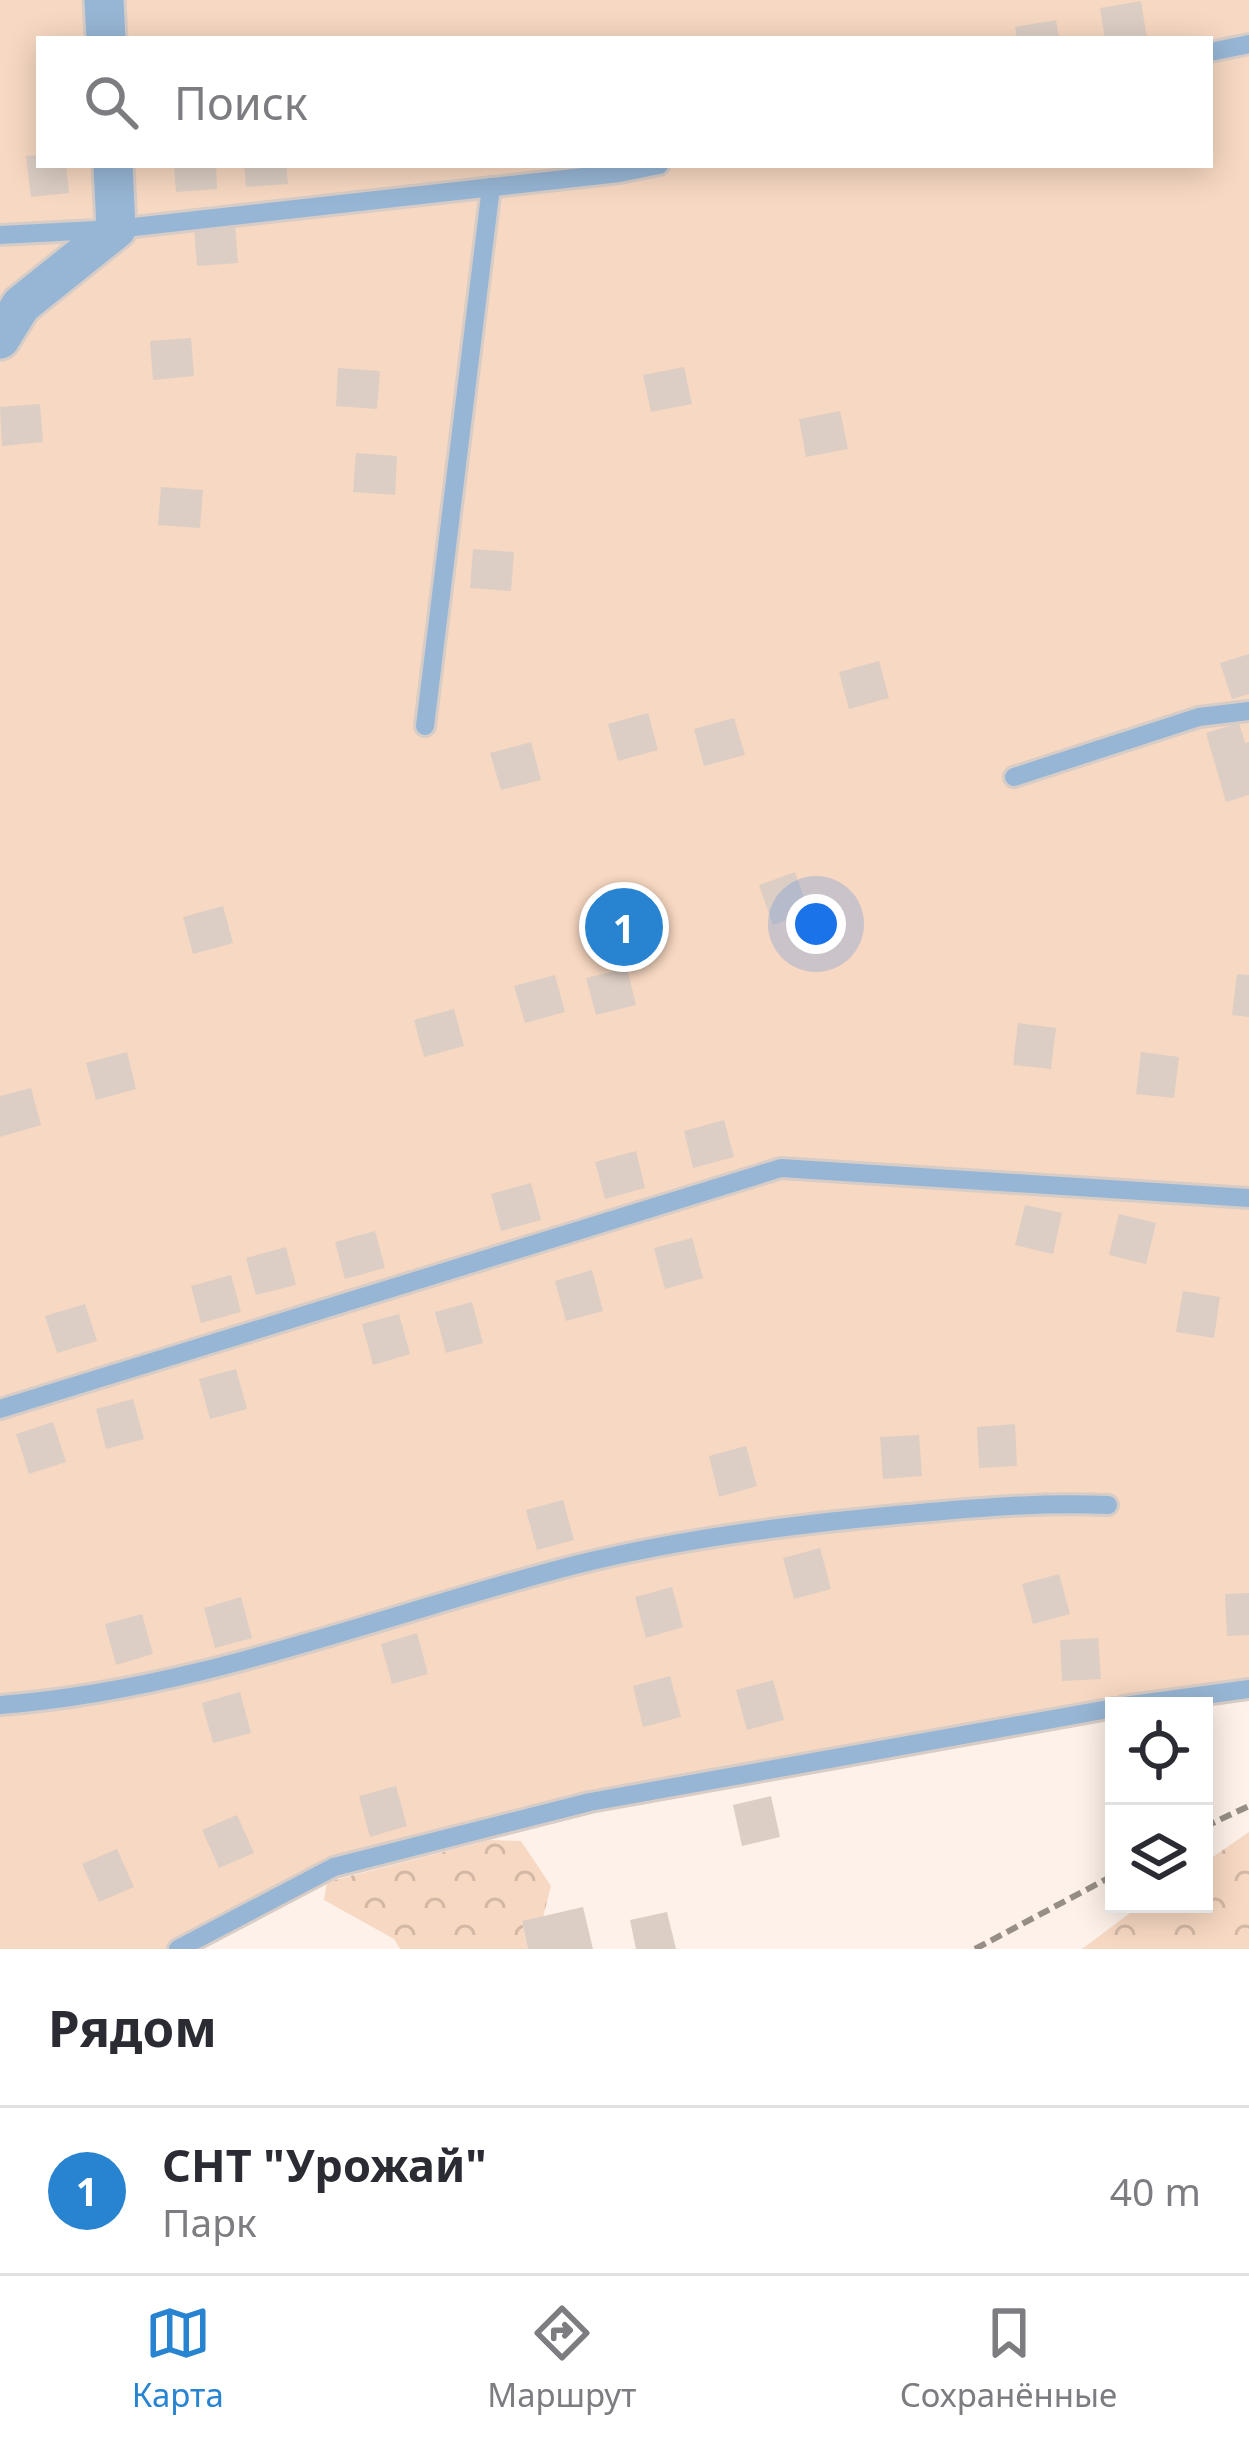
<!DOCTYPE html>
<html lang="ru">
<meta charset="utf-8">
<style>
body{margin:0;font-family:"Noto Sans",sans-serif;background:#f7f7f7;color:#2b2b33}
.controls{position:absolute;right:36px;bottom:36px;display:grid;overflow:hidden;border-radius:0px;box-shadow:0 6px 30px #0003}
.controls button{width:108px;height:108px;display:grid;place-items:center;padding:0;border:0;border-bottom:3px solid #e1e1e2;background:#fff;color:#2b2b33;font:60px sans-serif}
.you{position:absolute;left:816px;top:924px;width:42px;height:42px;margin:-30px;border:9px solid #fff;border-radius:50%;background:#1a73e8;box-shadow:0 0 0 18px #1a73e833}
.badge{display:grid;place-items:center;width:78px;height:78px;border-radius:50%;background:#2883d0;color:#fff;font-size:39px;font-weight:700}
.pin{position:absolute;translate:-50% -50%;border:6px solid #fff;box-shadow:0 3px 12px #0006}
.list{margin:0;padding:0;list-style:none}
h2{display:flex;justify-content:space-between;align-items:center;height:156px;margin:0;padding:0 48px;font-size:51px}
h2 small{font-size:39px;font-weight:400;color:#7c7c81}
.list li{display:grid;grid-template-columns:78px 1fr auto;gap:36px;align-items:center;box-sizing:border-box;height:168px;padding:0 48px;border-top:3px solid #e1e1e2}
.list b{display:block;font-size:45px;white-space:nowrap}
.list p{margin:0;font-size:39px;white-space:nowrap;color:#7c7c81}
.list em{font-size:39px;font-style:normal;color:#7c7c81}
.icon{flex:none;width:66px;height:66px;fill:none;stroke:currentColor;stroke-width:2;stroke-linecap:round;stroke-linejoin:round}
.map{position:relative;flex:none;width:1249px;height:1949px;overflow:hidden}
.search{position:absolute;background:#fff;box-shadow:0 6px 30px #0003;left:36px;right:36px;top:36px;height:132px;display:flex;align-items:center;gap:30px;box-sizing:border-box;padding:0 42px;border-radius:0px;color:#7c7c81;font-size:45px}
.sheet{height:324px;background:#fff}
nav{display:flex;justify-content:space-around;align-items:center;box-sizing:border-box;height:168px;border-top:3px solid #e1e1e2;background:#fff;font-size:33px;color:#7c7c81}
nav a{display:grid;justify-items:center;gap:6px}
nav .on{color:#2883d0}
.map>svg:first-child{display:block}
.forest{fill:url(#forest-crowns)}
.garden{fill:#f7d8c2;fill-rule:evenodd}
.building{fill:#dccec4}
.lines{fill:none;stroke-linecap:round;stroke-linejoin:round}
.lane-casing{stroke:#d8cdc6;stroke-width:24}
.street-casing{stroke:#d8cdc6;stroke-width:45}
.path{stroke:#968e87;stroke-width:6;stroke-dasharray:12 6;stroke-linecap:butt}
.lane{stroke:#97b6d5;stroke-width:18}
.street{stroke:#97b6d5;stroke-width:39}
</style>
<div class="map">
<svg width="1249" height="1949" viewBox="0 0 1249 1949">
<defs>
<pattern id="forest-crowns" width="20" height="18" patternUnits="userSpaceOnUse" patternTransform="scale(3)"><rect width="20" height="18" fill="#f7d8c2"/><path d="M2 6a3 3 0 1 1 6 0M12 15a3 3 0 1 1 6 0" fill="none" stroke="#d3b8a6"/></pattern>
</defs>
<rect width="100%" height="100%" fill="#fdf1e9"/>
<g class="forest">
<path d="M1249,1832v117h-167l60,-45h62v-41z"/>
<path d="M490,1840l31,1 30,45 -8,31 -21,5 6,27h-128l-6,-10 -70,-39 3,-18z"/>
</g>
<path class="garden" d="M0,0h1249v1689l-483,82 -377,82 -205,96h-184zM39,39h1171v126h-1171z"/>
<g class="building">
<path d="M1141,1l6,38h-42l-5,-31z"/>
<path d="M1056,20l3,19h-42l-2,-12z"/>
<path d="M39,155v10h27l3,28 -38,4 -5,-41z"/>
<path d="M174,165h42l1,24 -41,3z"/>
<path d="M244,165h42l2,19 -42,3z"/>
<path d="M235,225l3,38 -41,3 -3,-38z"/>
<path d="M191,338l3,38 -41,4 -3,-39z"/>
<path d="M684,367l8,37 -41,8 -8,-37z"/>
<path d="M338,368l42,3 -3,38 -41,-3z"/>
<path d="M40,404l3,38 -41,4 -2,-39z"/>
<path d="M840,411l8,38 -42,8 -7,-38z"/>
<path d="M356,453l41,3 -2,39 -42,-3z"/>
<path d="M161,487l42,3 -3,38 -42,-3z"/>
<path d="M473,549l41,3 -3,39 -41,-3z"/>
<path d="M1249,654v40l-17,5 -12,-36z"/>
<path d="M879,661l10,37 -40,11 -10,-37z"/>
<path d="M648,713l10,37 -40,11 -10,-37z"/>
<path d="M734,718l11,37 -41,11 -10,-37z"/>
<path d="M1239,723l6,20 4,-1v53l-23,7 -20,-69z"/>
<path d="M531,742l10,38 -40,10 -11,-37z"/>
<path d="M795,872l14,40 -36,13 -14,-40z"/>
<path d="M223,906l10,37 -40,11 -10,-37z"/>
<path d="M627,968l9,37 -40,10 -10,-37z"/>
<path d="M1237,974l12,1v42l-17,-2z"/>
<path d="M555,975l10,37 -40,11 -11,-37z"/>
<path d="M454,1009l10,37 -40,11 -10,-37z"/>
<path d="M1018,1023l38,5 -5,41 -38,-4z"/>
<path d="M127,1052l9,37 -40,11 -10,-37z"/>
<path d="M1141,1052l38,5 -5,41 -38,-4z"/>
<path d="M31,1088l10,37 -41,12v-41z"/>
<path d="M724,1120l10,37 -41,11 -9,-37z"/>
<path d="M636,1151l9,37 -40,11 -10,-37z"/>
<path d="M531,1183l10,37 -40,11 -10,-37z"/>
<path d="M1025,1205l37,8 -9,41 -38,-9z"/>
<path d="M1119,1214l37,9 -10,41 -37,-9z"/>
<path d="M375,1231l10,37 -40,11 -10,-37z"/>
<path d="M692,1238l11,40 -38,11 -11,-41z"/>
<path d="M286,1247l10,38 -40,10 -10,-37z"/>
<path d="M592,1270l11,41 -37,10 -11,-40z"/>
<path d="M231,1275l10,37 -40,11 -10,-37z"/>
<path d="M1183,1291l37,6 -6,41 -38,-6z"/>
<path d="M472,1302l11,41 -37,10 -11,-41z"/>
<path d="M85,1304l12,37 -40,12 -12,-37z"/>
<path d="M399,1314l11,40 -37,11 -11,-41z"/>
<path d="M236,1369l11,40 -37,10 -11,-40z"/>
<path d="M133,1399l11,40 -38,10 -10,-40z"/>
<path d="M53,1422l13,40 -37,12 -13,-40z"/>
<path d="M1015,1424l2,42 -38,2 -2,-41z"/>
<path d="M919,1435l3,41 -39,3 -3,-42z"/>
<path d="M746,1446l11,40 -38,11 -10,-41z"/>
<path d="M563,1500l11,40 -37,10 -11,-40z"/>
<path d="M820,1548l11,41 -37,10 -11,-41z"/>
<path d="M1059,1574l11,40 -37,10 -11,-40z"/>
<path d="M672,1587l11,40 -37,11 -11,-41z"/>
<path d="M1249,1593v42l-22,1 -2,-42z"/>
<path d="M241,1597l11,41 -37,10 -11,-40z"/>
<path d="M142,1614l11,40 -37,11 -11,-41z"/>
<path d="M417,1633l11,41 -36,10 -11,-40z"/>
<path d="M1098,1638l3,41 -39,2 -2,-41z"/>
<path d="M670,1676l11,41 -38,10 -10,-41z"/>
<path d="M773,1680l11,40 -37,10 -11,-40z"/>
<path d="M240,1692l11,41 -38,10 -11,-40z"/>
<path d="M396,1786l11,40 -37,11 -11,-41z"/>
<path d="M771,1796l9,41 -38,9 -9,-41z"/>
<path d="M237,1815l17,38 -35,15 -17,-38z"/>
<path d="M117,1849l17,38 -35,15 -17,-38z"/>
<path d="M583,1907l10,42h-65l-6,-28z"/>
<path d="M667,1912l9,37h-40l-6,-29z"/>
</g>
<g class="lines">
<defs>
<g id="lane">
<path d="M1210,52l39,-8"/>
<path d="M0,235l116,-6 503,-56 40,-8"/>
<path d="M425,726l66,-539"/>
<path d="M1014,777l185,-60 50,-6"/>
<path d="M0,1409l781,-241 468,30"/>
<path d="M0,1705c198,-15 383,-91 575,-140 108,-27 222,-41 333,-51 67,-6 132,-12 200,-9"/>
<path d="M1124,1706l125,-17"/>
<path d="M178,1949l156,-82 256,-65 524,-94"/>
</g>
<g id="street">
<path d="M104,0l2,39"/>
<path d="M0,339l21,-34 95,-76 -3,-64"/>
</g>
</defs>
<use href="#lane" class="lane-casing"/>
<use href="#street" class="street-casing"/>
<g class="path">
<path d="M1204,1827l45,-21"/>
<path d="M975,1949l139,-74"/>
</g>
<use href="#lane" class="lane"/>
<use href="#street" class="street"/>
</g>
</svg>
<div class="controls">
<button><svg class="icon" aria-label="locate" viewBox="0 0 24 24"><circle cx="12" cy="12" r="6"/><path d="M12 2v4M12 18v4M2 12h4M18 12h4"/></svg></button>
<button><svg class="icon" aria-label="layers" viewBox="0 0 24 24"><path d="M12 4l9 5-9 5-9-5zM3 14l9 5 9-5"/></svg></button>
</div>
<div class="you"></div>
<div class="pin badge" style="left:624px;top:927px">1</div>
<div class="search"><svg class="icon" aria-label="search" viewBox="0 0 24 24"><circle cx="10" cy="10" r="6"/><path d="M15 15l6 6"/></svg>Поиск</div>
</div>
<section class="sheet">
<h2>Рядом<small></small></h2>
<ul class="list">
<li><span class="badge">1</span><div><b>СНТ &quot;Урожай&quot;</b><p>Парк</p></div><em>40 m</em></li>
</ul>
</section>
<nav>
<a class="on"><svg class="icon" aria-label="map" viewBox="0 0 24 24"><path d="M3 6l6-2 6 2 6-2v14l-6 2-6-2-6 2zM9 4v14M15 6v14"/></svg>Карта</a>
<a><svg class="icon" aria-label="directions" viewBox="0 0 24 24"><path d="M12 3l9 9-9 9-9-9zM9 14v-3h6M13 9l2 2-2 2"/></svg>Маршрут</a>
<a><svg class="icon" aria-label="saved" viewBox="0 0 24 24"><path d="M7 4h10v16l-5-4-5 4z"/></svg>Сохранённые</a>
</nav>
